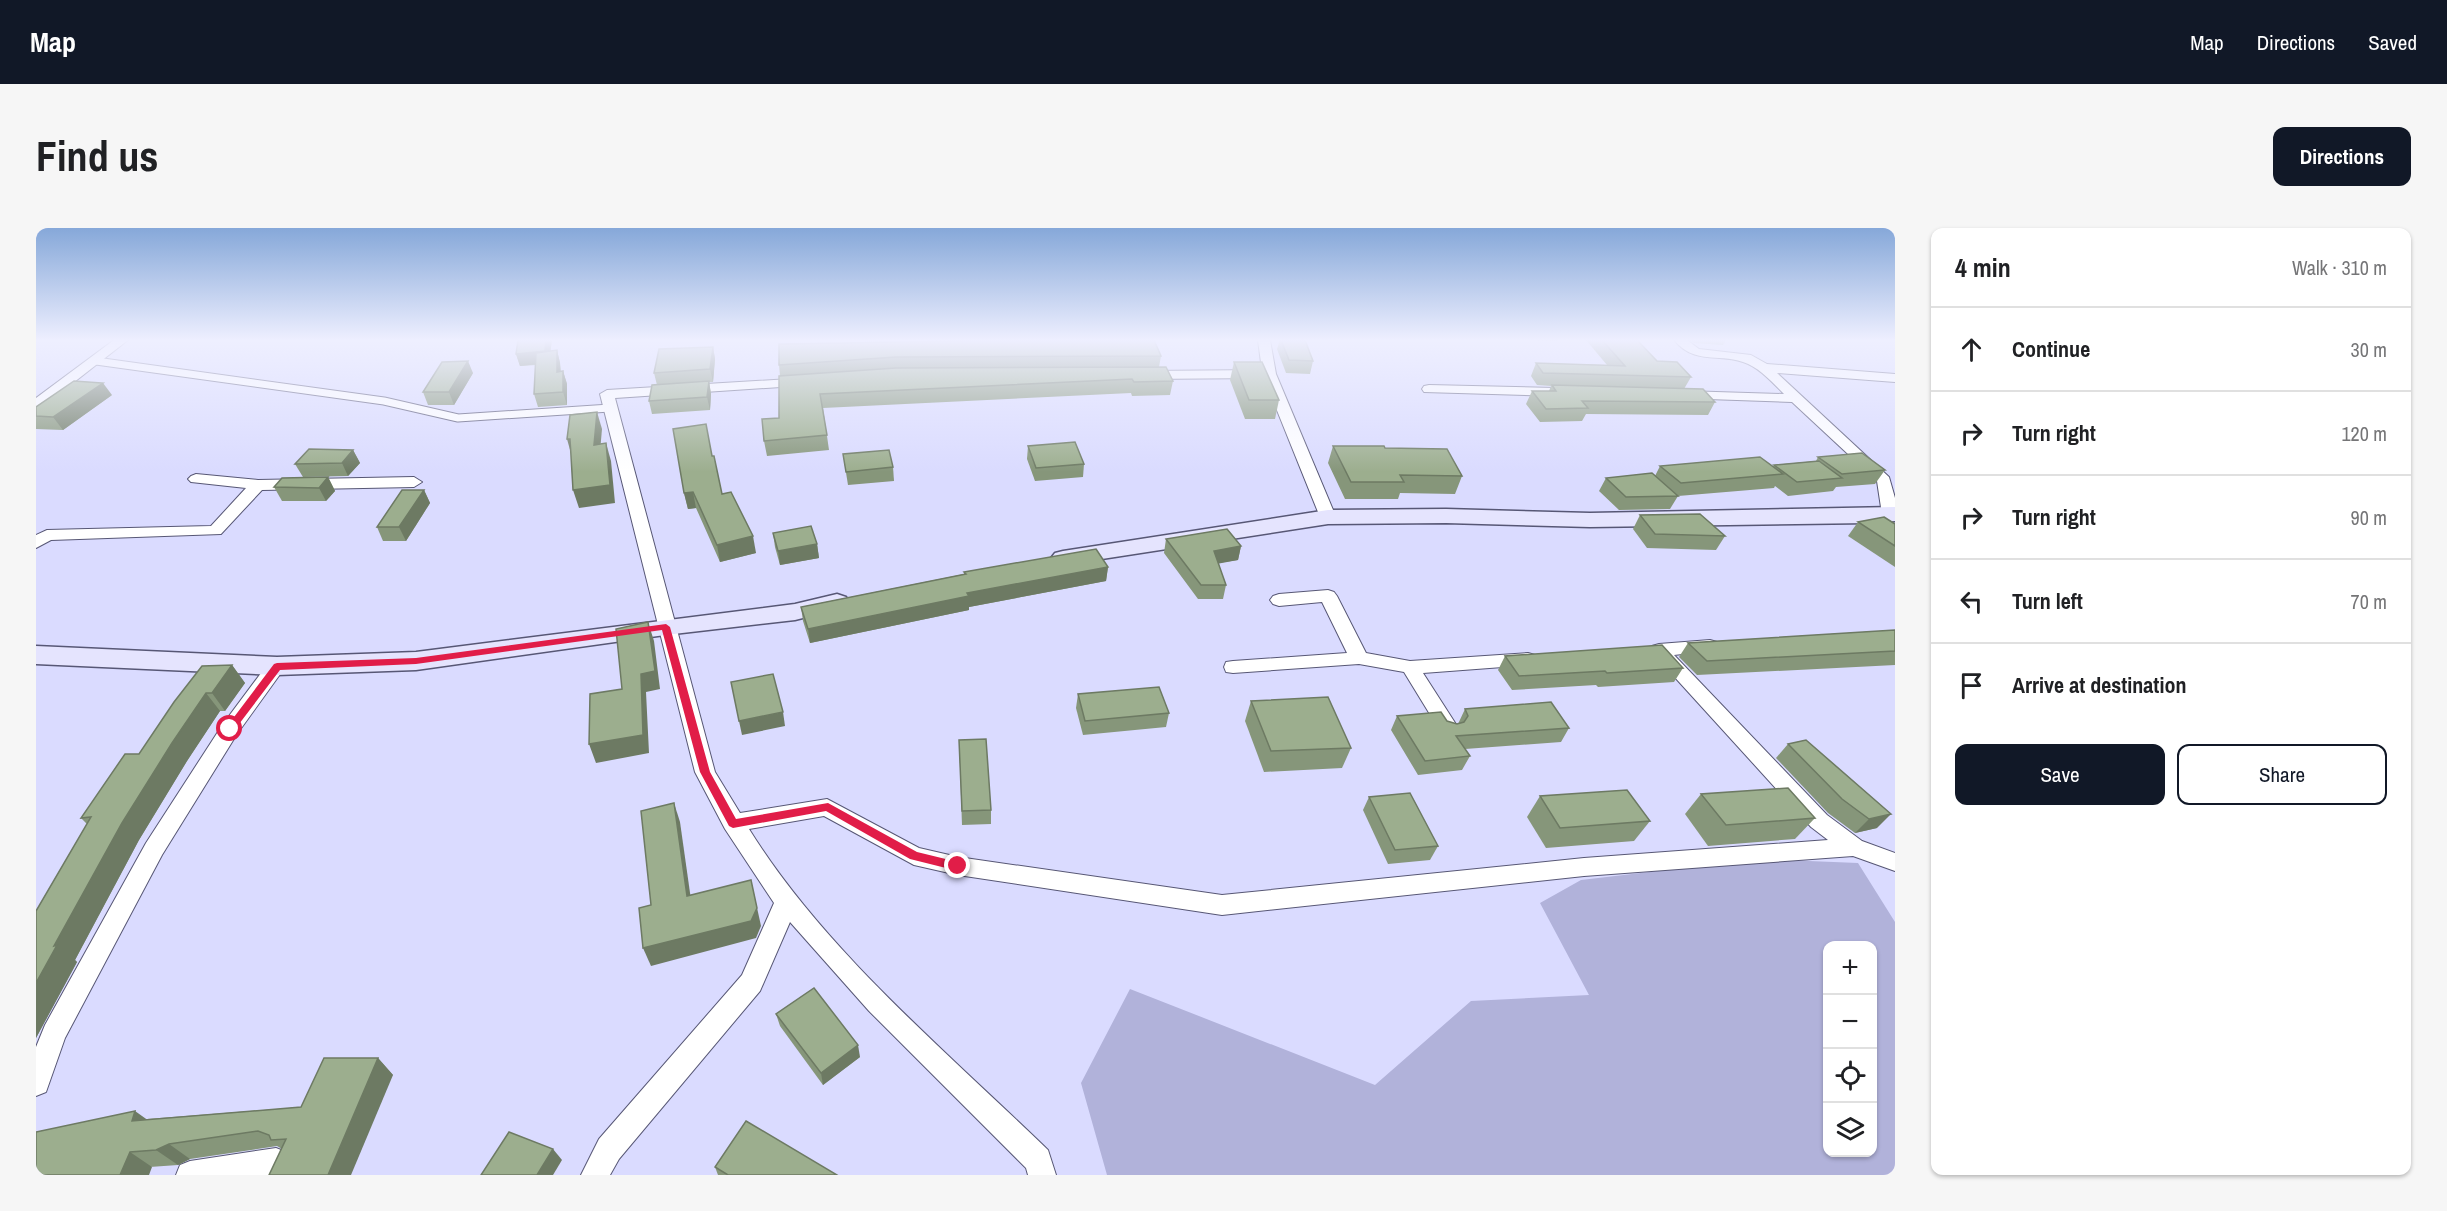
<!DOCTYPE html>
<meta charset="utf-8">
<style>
body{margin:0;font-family:"Archivo Narrow",sans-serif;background:#f6f6f6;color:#202124}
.controls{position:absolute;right:18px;bottom:18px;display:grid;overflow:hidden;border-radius:12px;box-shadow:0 2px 4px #0004}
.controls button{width:54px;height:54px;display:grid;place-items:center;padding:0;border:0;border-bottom:2px solid #e0e0e0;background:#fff;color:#202124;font:30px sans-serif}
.stop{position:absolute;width:18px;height:18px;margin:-14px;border:4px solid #e11d48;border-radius:50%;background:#fff}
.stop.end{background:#e11d48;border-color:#fff;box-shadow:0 2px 6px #0008}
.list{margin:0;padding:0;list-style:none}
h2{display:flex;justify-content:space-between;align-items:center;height:78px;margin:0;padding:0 24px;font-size:26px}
h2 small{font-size:20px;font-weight:400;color:#757577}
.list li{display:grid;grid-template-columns:39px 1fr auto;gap:18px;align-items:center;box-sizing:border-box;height:84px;padding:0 24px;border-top:2px solid #e0e0e0}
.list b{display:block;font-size:22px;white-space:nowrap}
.list em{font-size:20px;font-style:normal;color:#757577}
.actions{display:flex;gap:12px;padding:18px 24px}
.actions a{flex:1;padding:14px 0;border:2px solid #111827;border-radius:12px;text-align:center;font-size:21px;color:#111827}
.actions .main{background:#111827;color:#fff}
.icon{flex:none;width:33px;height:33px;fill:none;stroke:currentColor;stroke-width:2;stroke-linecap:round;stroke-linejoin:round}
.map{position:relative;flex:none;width:1859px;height:947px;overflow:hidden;border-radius:12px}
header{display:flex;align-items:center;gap:36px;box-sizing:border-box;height:84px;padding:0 30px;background:#111827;color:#fff}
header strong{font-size:28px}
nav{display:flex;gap:33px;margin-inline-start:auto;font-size:21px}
.intro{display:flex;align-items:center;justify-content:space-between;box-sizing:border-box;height:144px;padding:0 36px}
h1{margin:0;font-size:42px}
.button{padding:15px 27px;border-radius:12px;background:#111827;color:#fff;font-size:21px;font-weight:700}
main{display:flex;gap:36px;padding:0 36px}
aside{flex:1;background:#fff;border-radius:12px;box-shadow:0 2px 4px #0004}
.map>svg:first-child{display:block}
.green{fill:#b1b2da;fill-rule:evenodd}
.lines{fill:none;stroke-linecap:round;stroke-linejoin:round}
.lane-casing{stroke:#575775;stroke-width:9}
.street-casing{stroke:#575775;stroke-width:2}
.secondary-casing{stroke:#575775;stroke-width:3}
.lane{stroke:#fff;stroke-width:7}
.street{fill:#fff;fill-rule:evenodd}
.secondary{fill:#e5e4fe;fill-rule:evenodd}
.wall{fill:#86967a}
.shaded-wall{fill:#6d7a63}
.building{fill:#9cae8e;stroke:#6d7a63;stroke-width:1.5}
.route{fill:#e11d48}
</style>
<header>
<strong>Map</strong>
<nav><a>Map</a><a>Directions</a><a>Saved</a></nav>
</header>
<div class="intro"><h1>Find us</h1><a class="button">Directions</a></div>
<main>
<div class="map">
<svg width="1859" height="947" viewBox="0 0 1859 947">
<rect width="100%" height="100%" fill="#dadbff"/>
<path class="green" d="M1724,631l98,4 37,59v253h-788l-26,-92 49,-94 245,96 96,-84 118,-6 -49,-92 41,-23zM1792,718h44v206h-44z"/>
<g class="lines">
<defs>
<path id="lane" d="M60,133l288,40 74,17 152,-10"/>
<g id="street">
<path d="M78,112h14l-87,68 -5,1v-11z"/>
<path d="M1222,112h12l6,34 60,143 -2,3 -6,2 -8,-5 -56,-139 -120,1 -7,-4 7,-4 118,-1z"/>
<path d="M1638,112h13l12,9 52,6 16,9 128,10v8l-118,-9 112,104 6,21v20l-11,-1 -2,-3 -5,-33 -85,-79 -113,-4 -2,-3 7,-4 100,3c-12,-12 -25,-27 -41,-32 -26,-9 -48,3 -69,-22z"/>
<path d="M770,150l7,4 -2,3 -196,13 100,374 25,41 87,-14 92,49 39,9 264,38 362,-37 244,-18 -17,-13 -161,-177 2,-4 7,-2 51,-4 7,2 2,4 -2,4 -43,5 153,160 35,26 33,12v18l-42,-15 -269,20 -362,39 -264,-40 -44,-10 -90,-49 -75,13c75,121 197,222 299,321l8,25h-28l-2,-7 -157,-157 -79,-89 -30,69 -141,168 -9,16h-29l18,-36 143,-164 32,-72 -49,-74 -30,-57 -95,-378 7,-4z"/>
<path d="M1393,157l127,3 7,4 -7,4 -132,-4 -2,-3 2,-3z"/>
<path d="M160,246l62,6 156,-3 8,5 -8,5 -152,3 -41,44 -170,6 -15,8v-13l11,-5 164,-4 35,-38 -55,-6 -3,-3 3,-3z"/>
<path d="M1292,362l6,2 3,4 29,57 44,8 118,-8 7,2 2,4 -2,4 -7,2 -105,8 36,56 -3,5 -7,2 -7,-2 -38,-62 -45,-8 -126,9 -7,-1 -2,-5 2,-5 7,-1 114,-8 -25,-51 -43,4 -6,-2 -3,-4 3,-4 6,-2z"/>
<path d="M241,432l7,1 2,5 -49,68 -75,121 -97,183 -19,54 -10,4v-49l9,-22 101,-182 77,-119 47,-63z"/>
<path d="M240,920l10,4 4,10 -4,10 -7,3h-103l4,-10 10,-4z"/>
</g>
<g id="secondary">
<path d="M1859,279v14l-26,2 -279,4 -144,-4 -118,1 -265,41 -8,-2 -4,-5 4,-5 8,-2 265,-41 118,-1 144,4z"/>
<path d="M801,366l9,3 3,5 -3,5 -51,13 -130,15 -249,35 -139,5 -241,-11v-18l241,11 139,-5 379,-48z"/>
</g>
</defs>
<use href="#lane" class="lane-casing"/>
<use href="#street" class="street-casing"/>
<use href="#secondary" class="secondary-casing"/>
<use href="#lane" class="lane"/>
<use href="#street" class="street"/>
<use href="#secondary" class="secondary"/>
</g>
<g class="wall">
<path d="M482,112h34l-2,11 7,-1 3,13 1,9 2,-1 4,13v21l-29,2 -4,-13 2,-29 -16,1 -4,-12z"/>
<path d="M1244,112h25l8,21 -3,13 -24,-1 -9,-24z"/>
<path d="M1486,112h36l-1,1z"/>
<path d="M1550,112h51l20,21 34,16 -7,12 31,13 -7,13 -122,-1 -4,7 -42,1 -14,-18 6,-13h17l2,-5 -14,-1 -6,-9 5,-13 71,2z"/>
<path d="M1654,112h36l-3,5 -29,-2z"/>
<path d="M743,116l382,12 -2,11 14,14 -3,14 -38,1 -1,-3 -308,15 6,42 -62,6 -3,-15 15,-23 1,-42 -1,-11z"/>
<path d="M677,119l2,12 -2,23h-4l2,12 -1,16 -58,4 -3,-13 8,-16 -3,-12z"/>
<path d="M1198,134l45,38 -4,19h-30l-15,-39z"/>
<path d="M437,145l-19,32h-26l-5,-13z"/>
<path d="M76,167l-49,35 -27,-1v-22z"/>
<path d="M992,218l56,18 -1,13 -48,4 -8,-22z"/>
<path d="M1297,218l52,2 77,28 -7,18 -55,-1 -2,6h-53l-17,-36z"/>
<path d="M317,222l7,13 -12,13 -45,1 -8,-13z"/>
<path d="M807,226l50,13 1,14 -46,4z"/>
<path d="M676,228l10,38 34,59 -36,9 -24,-54 -8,1 -4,-16z"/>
<path d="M1782,229l67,13 -10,14 -39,3 -3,4 -45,5 -13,-10 -1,2 -96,8 -8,13 -51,1 -20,-19 7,-13 49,-2 5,-10 113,1 1,-2 42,-4z"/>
<path d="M292,249l7,14 -9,10h-44l-8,-14z"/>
<path d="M388,262l6,13 -24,38h-23l-6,-14z"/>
<path d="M1604,287l85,21 -9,14 -69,-2 -14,-19z"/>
<path d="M1822,294l37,2v43l-47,-31z"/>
<path d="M737,305l44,11 2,14 -39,7 -5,-18z"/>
<path d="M1130,311l75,7 -3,14 -20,3 8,22 -3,14h-25l-34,-46z"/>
<path d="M1072,339l-2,14 -137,26v3l-159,33 -7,-22 -2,-14 163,-33v-2z"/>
<path d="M1859,402v35l-198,10 -18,-18 9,-14z"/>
<path d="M1469,428l178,12 -9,14 -76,5 -2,-2 -84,5 -14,-20z"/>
<path d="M196,437l13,18 -20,28h-5l-33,50 -48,79 -64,120 2,2 -41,76v-127l51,-87 -6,-6 58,-64z"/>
<path d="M1042,466l91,19 -3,14 -83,8 -7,-27z"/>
<path d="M1215,473l100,47 -9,20 -78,4 -19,-51z"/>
<path d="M1429,481l104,19 -8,14 -96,7 5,7 -8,14 -44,5 -27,-45 6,-14 50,5 10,3h1z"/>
<path d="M923,512l32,70v14l-29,1z"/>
<path d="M1770,512l71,88 -22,5 -27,-20 -52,-55 12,-14z"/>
<path d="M1665,566l114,24 -20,21 -87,7 -23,-32z"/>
<path d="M1504,568l110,25 -16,20 -88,7 -19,-31z"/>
<path d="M1333,569l69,49 -8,14 -42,4 -25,-54z"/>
<path d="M740,786l84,43 -37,28 -43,-59z"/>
<path d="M342,830l15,17 -111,74 -5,-3 -87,13 -12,6 -142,10 111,-56 154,-12z"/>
<path d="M679,939l122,8h-119z"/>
</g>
<g class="shaded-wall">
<path d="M510,112h6l-3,23 -29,3 -4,-12z"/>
<path d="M677,119l2,12 -2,23 -3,-13z"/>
<path d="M521,122l3,13 1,22 -4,-13z"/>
<path d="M432,133l5,12 -19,32 -5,-13z"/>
<path d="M527,143l4,13v21l-4,-13z"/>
<path d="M673,153l2,13 -1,16 -3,-13z"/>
<path d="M67,155l9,12 -49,35 -10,-13z"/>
<path d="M561,184l5,17 -3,34 -5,-18z"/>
<path d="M531,211h3l2,18z"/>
<path d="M570,215l5,18 4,42 -36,5 -6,-18z"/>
<path d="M317,222l7,13 -12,13 -6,-13z"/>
<path d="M292,249l7,14 -9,10 -7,-13z"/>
<path d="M388,262l6,13 -24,38 -7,-14z"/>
<path d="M657,264l3,16 -8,1 -4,-16z"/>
<path d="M717,308l3,17 -36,9 -3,-17z"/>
<path d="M781,316l2,14 -39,7 -2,-14z"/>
<path d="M1205,318l-3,14 -27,5 3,-14z"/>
<path d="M1072,339l-2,14 -137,26v3l-159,33 -2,-14 159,-36z"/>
<path d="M612,394l6,19 6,48 -14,3 3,61 -53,10 -7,-19 52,-70z"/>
<path d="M196,437l13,18 -20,28 -13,-18z"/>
<path d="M170,465l14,18 -33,50 -48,79 -64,120 2,2 -41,76v-55l18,-37 68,-123 50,-80z"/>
<path d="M747,484l2,14 -43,9 -3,-14z"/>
<path d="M638,575l6,19 13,92 -6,-18z"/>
<path d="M1855,586l-14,14 -22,5 14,-14z"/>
<path d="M715,652l10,46 -5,12 -105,28 -8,-18z"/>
<path d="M822,817l2,12 -37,28 -2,-12z"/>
<path d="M342,830l15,17 -42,100h-23z"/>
<path d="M99,883l21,15 -24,-5z"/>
<path d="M133,916l21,15 -12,6 -22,-15z"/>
<path d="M517,921l9,11 -9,15h-16z"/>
<path d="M94,924l22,15 -3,8h-29z"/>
</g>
<g class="building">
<path d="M482,112h28l-1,11 -29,3z"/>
<path d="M984,112h134l7,16 -265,1 -117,8v-21z"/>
<path d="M1245,112h24l8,21 -24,-1z"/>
<path d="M1566,112h35l20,21 20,1 14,15 -148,-4 -7,-10 89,3z"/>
<path d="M677,119l-3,22 -56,4 5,-24z"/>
<path d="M521,122v22l6,-1v21l-29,2 2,-41z"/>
<path d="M432,133l-19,31h-26l19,-30z"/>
<path d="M1198,134h28l17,38h-30z"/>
<path d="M1130,139l7,14 -39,1 -2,-3 -312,15 7,41 -63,6 -2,-22 17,-1v-42l117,-8z"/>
<path d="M38,153l29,2 -50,34 -17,-1v-9z"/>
<path d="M673,153l-2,16 -58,4 3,-16z"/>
<path d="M1516,157l151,4 12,13 -133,-1 6,7 -42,1 -14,-18h24z"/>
<path d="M561,184l-3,33 12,-2 4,42 -37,5 -3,-51h-3l3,-24z"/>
<path d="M670,196l6,32h2l8,38 9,-2 22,44 -36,9 -24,-53 -9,1 -11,-64z"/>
<path d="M1039,214l9,22 -48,4 -8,-22z"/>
<path d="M1297,218h51l1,2 62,1 15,27 -62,-1 4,7h-53z"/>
<path d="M273,221l44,1 -11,13 -47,1z"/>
<path d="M853,222l4,17 -47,5 -3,-18z"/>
<path d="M1826,225l23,17 -43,4 -24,-17z"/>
<path d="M1724,229l23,17 -102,9 -21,-17z"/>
<path d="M1783,233l23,17 -45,4 -23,-17z"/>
<path d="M1616,245l26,23 -52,1 -20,-19z"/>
<path d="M292,249l-9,11 -45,-1 8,-9z"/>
<path d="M366,262h22l-25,37h-22z"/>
<path d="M1664,286l25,22 -70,-2 -15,-19z"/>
<path d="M1848,289l11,7v22l-37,-24z"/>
<path d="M775,298l6,18 -39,7 -5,-18z"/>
<path d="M1191,301l14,17 -27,5 12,34h-25l-35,-46z"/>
<path d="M1060,321l12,18 -141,26 2,3 -161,33 -7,-22 165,-33 -2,-2z"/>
<path d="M612,394l7,49 -14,3 2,61 -54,9 1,-50 32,-5 -6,-60z"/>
<path d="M1859,402v21l-188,10 -19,-18z"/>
<path d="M1626,417l21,23 -76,5 -2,-2 -86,5 -14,-20z"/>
<path d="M196,437l-20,28h-6l-34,50 -50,80 -68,123 3,-1 -21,38v-72l55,-94 -10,1 44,-64h14l35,-52 28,-36z"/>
<path d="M737,446l10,38 -44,9 -8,-39z"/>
<path d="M1123,459l10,26 -84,8 -7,-27z"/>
<path d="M1292,469l23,51 -80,3 -20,-50z"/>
<path d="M1515,474l18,26 -113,8 14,20 -45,5 -28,-45 44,-4 6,9 10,3 7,-2 4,-6 -3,-7z"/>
<path d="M950,511l5,71 -29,1 -3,-71z"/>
<path d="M1770,512l85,74 -22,5 -27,-20 -54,-55z"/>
<path d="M1752,560l27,30 -89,7 -25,-31z"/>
<path d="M1591,562l23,31 -90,7 -20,-32z"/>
<path d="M1374,565l28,53 -43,4 -26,-53z"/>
<path d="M638,575l13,93 64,-16 6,28 -6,13 -108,27 -4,-40 12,-3 -10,-94z"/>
<path d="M778,760l44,57 -37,28 -45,-59z"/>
<path d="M288,830h54l-50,117h-59l17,-36 -15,1 -2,-5 -11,-4 -89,13 -13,6 -26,2 -10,23h-84v-43l99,-21 -3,10 169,-14z"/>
<path d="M710,893l91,54h-109l-13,-8z"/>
<path d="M473,904l44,17 -16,26h-56z"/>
</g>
<linearGradient id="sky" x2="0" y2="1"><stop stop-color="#86a8d9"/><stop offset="0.46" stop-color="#eeefff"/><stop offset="1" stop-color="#eeefff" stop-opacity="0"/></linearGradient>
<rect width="1859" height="244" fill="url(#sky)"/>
<path class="route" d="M630,396l4,3 40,145 26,47 92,-16 89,49 45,11v7l-4,1 -48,-12 -84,-48 -93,17 -4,-2 -29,-54 -38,-142 -246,34 -136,6 -47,62h-7l-1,-3 49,-65 3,-1 139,-5z"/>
</svg>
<div class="controls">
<button>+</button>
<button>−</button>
<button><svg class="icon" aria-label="locate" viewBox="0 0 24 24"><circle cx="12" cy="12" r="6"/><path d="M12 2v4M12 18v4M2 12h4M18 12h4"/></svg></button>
<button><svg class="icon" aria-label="layers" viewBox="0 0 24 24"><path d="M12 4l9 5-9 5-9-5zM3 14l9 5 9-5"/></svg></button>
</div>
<div class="stop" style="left:194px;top:501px"></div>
<div class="stop end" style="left:922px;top:638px"></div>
</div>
<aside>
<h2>4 min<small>Walk · 310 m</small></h2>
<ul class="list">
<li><svg class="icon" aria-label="ahead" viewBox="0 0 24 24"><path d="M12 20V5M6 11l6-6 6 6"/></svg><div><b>Continue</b></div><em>30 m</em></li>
<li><svg class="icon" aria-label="right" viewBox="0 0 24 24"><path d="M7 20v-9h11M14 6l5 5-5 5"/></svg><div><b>Turn right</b></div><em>120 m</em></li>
<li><svg class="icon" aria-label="right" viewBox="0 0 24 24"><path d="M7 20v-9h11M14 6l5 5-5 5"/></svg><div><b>Turn right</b></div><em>90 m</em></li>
<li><svg class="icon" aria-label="left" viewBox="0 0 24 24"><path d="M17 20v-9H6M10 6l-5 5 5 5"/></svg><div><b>Turn left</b></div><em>70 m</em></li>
<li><svg class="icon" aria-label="arrive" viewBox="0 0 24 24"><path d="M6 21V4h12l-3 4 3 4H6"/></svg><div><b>Arrive at destination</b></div></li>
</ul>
<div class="actions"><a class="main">Save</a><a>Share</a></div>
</aside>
</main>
